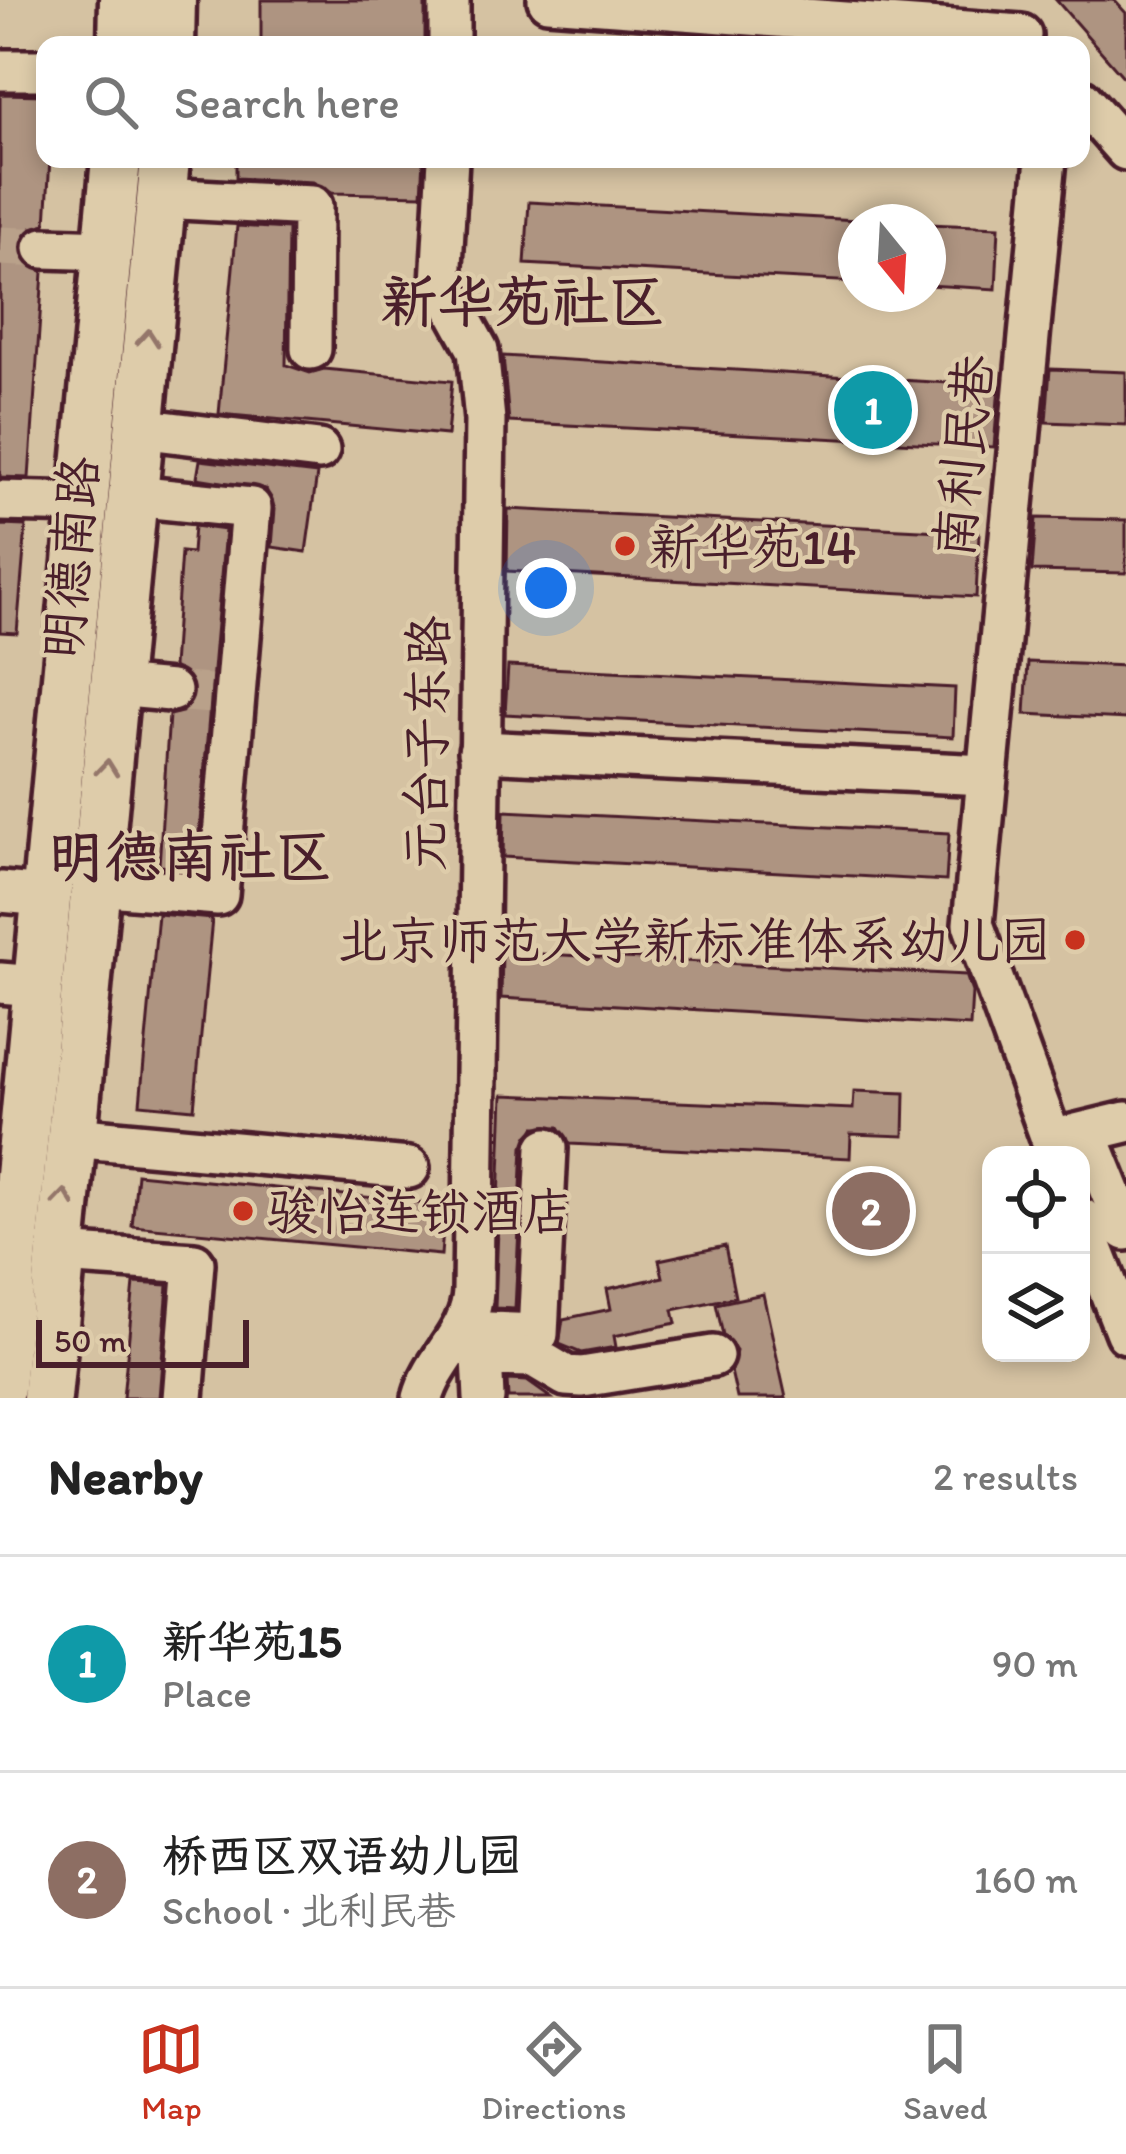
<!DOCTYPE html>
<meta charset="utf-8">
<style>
body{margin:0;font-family:Itim,"LXGW WenKai TC",sans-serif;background:#f2f2f2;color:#222}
.controls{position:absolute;right:36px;bottom:36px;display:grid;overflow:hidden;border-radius:24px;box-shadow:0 6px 18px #0003}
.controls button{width:108px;height:108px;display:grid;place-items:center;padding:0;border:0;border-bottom:3px solid #e0e0e0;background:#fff;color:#222;font:60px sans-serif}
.compass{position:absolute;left:838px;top:204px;width:108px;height:108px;border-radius:50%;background:#fff;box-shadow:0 6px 18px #0003;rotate:162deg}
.scale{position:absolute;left:36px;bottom:30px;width:213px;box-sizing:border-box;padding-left:12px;border:6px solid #4a1f2b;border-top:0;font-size:33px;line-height:42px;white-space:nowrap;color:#4a1f2b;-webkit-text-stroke:9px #deccaa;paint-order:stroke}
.you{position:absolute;left:546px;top:588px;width:42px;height:42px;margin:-30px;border:9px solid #fff;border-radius:50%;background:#1a73e8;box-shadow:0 0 0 18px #1a73e833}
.badge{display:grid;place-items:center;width:78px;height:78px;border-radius:50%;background:#c8321e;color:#fff;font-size:39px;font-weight:700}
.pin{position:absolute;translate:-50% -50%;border:6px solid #fff;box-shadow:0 3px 12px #0006}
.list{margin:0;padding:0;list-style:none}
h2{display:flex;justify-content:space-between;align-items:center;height:156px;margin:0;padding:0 48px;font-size:51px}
h2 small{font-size:39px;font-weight:400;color:#767676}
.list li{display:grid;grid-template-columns:78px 1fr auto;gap:36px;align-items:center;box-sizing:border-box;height:216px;padding:0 48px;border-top:3px solid #e0e0e0}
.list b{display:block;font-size:45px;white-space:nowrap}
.list p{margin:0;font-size:39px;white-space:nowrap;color:#767676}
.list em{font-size:39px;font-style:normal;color:#767676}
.icon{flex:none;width:66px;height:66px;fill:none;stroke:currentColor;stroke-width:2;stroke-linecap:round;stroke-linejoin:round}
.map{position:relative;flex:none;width:1126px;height:1398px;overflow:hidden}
.search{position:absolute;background:#fff;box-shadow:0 6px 18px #0003;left:36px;right:36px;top:36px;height:132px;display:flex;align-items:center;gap:30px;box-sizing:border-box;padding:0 42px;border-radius:24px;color:#767676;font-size:45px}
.sheet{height:588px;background:#fff}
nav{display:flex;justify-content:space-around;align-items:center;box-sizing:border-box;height:168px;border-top:3px solid #e0e0e0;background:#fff;font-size:33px;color:#767676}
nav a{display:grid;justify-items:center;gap:6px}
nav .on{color:#c8321e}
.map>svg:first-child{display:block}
.building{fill:#ae9481;stroke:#4a1f2b;stroke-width:3}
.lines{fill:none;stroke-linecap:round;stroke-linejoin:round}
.minor-tunnel{stroke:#b9a18a;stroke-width:39;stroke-dasharray:39 20;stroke-linecap:butt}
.minor-casing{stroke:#4a1f2b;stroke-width:48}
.major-casing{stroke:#4a1f2b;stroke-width:57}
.minor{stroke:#deccaa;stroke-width:39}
.major{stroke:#deccaa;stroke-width:48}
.oneway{stroke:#94766a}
.poi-dot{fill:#c8321e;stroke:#deccaa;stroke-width:4.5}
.labels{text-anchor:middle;stroke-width:9;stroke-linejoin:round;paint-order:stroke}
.street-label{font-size:51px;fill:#4a1f2b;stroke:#deccaa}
.poi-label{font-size:51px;fill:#4a1f2b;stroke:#deccaa;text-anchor:start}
.quarter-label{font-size:57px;font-weight:bold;fill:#4a1f2b;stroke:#deccaa}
</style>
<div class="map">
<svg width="1126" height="1398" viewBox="0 0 1126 1398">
<rect width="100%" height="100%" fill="#d5c2a2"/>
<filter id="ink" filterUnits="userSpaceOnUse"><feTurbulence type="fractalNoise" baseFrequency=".00833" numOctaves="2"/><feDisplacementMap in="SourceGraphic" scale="24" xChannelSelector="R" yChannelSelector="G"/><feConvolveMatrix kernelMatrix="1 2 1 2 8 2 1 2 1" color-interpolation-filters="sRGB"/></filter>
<g filter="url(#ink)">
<g class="building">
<rect x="261" y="0" width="164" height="45"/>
<path d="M1056,0h58l12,13v67z"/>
<path d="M0,94l45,1v64h5l-4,65 -14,4 -12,18 4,14 19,12 -14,206 -29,-1z"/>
<path d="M236,159h188l-2,36 -90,-2 -19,-11 -77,-4z"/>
<path d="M529,202l327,18v62l-331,-18z"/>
<path d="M928,224l71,3 -3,62 -68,-4z"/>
<path d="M237,226l51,3 -2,136 24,8 14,-4 128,12 -5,54 -228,-21z"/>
<path d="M503,356l496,30 -5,61 -485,-25z"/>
<path d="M1050,369l76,3v53l-80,-3z"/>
<path d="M200,460l117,14 -11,78 -34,-5 3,-38 -9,-20 -69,-11z"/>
<path d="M508,509l471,24 -3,64 -469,-26z"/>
<path d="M1036,518l90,2v53l-94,-2z"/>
<path d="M0,525l26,1 -9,107 -17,-1z"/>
<path d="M194,526l31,4 -29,339 -37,-3 10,-151 13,-3 13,-18 -3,-14 -19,-13 8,-115 11,1z"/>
<path d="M1028,662l98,4v53l-101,-5z"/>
<path d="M508,666l447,22 -2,49 -448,-23z"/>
<path d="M504,811l445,22 -3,48 -443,-24z"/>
<path d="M158,914l54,5 -18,190 -54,-5z"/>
<path d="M502,952l464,23 6,17 -2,34 -469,-28z"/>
<path d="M854,1091l51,2 -1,43 -53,-2 -1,24 -280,-14 -11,-17h-24l-12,20 -8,162 -20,-1 8,-213 350,14z"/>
<path d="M137,1174l308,31 -4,50 -309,-29z"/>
<path d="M725,1246l10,51 -62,13 3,13 -62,13 2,11 -35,6 -22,-9 4,-25 48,-10 -4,-20 56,-12 -4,-17z"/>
<path d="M134,1283l34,2 -9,113h-36z"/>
<path d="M763,1294l23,104h-49l-6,-27 5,-20 -13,-16 -7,-31z"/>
<path d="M507,1380l20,1 24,17h-43z"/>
</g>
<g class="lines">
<g class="minor-tunnel">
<path d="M0,246l44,2"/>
<path d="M171,691l55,4"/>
</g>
<defs>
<g id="minor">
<path d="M548,0l473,35"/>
<path d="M449,45v-45"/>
<path d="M0,70h45"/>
<path d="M1081,99l45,51"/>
<path d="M1046,159l-73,765 84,231"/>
<path d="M161,198l151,8 -1,143"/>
<path d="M44,248l65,2"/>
<path d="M139,428l180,22"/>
<path d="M0,501l85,2"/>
<path d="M115,686l56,5"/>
<path d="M479,751l507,24"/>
<path d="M96,885l122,10 33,-387 -118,-12"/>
<path d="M1,892l44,4"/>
<path d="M0,983l36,3"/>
<path d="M72,1137l337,31"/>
<path d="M1056,1139l70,-17"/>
<path d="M1094,1151l32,79"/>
<path d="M1081,1218l45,115"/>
<path d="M61,1254l133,9 -11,135"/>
<path d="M489,1332l49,2 9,-186"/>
<path d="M423,1398c11,-40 48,-64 50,-107l12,-871 -7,-70 -37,-67 7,-124"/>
<path d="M484,1398l-2,-42 52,1 32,19 16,1 131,-21"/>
</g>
<g id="major">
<path d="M123,45l1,-45"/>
<path d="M170,45l1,-45"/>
<path d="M0,1387l116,-1228"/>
<path d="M47,1398l118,-1239"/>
</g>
</defs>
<use href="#minor" class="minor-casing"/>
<use href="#major" class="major-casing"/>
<use href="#minor" class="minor"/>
<use href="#major" class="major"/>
</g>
<defs><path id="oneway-chevron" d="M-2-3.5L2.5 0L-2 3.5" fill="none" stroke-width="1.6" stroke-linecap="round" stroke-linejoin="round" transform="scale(3)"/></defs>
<g class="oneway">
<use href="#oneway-chevron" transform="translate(148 338) rotate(-85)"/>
<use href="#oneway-chevron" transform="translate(107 768) rotate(-84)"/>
<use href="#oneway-chevron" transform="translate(64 1198) rotate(-84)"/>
</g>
</g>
<g class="poi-dot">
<circle cx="625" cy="546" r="12"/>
<circle cx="1075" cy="940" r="12"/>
<circle cx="243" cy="1211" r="12"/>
</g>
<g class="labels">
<g class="street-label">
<text transform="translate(963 456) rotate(-84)" y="18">南利民巷</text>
<text transform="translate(70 558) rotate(-85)" y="18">明德南路</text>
<text transform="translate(426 743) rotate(-89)" y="18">元台子东路</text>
</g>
<g class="poi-label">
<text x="649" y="564">新华苑14</text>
<text x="1051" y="958" text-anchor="end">北京师范大学新标准体系幼儿园</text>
<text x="267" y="1229">骏怡连锁酒店</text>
</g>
<g class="quarter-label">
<text x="523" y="321">新华苑社区</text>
<text x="190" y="876">明德南社区</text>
</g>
</g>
</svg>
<div class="controls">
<button><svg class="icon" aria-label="locate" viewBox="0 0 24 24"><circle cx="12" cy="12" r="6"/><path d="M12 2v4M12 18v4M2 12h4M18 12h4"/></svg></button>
<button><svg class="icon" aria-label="layers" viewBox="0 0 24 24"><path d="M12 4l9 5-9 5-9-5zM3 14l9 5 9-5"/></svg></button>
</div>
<svg class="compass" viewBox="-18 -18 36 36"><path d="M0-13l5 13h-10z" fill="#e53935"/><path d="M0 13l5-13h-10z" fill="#767676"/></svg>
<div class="scale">50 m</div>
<div class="you"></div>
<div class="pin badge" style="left:873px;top:410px;background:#0f9aa8">1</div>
<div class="pin badge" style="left:871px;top:1211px;background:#8d6e63">2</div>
<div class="search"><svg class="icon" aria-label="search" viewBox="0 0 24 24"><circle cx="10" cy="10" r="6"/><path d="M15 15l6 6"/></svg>Search here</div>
</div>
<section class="sheet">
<h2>Nearby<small>2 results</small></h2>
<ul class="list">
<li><span class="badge" style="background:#0f9aa8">1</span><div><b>新华苑15</b><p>Place</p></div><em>90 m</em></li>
<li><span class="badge" style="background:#8d6e63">2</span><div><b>桥西区双语幼儿园</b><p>School · 北利民巷</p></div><em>160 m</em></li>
</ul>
</section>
<nav>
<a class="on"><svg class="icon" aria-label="map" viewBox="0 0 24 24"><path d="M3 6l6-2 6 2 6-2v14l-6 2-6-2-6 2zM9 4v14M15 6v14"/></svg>Map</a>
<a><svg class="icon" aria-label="directions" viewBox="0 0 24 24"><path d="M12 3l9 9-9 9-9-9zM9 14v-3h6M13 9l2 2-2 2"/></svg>Directions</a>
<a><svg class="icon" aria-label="saved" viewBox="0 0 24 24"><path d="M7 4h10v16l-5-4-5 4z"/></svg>Saved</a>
</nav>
